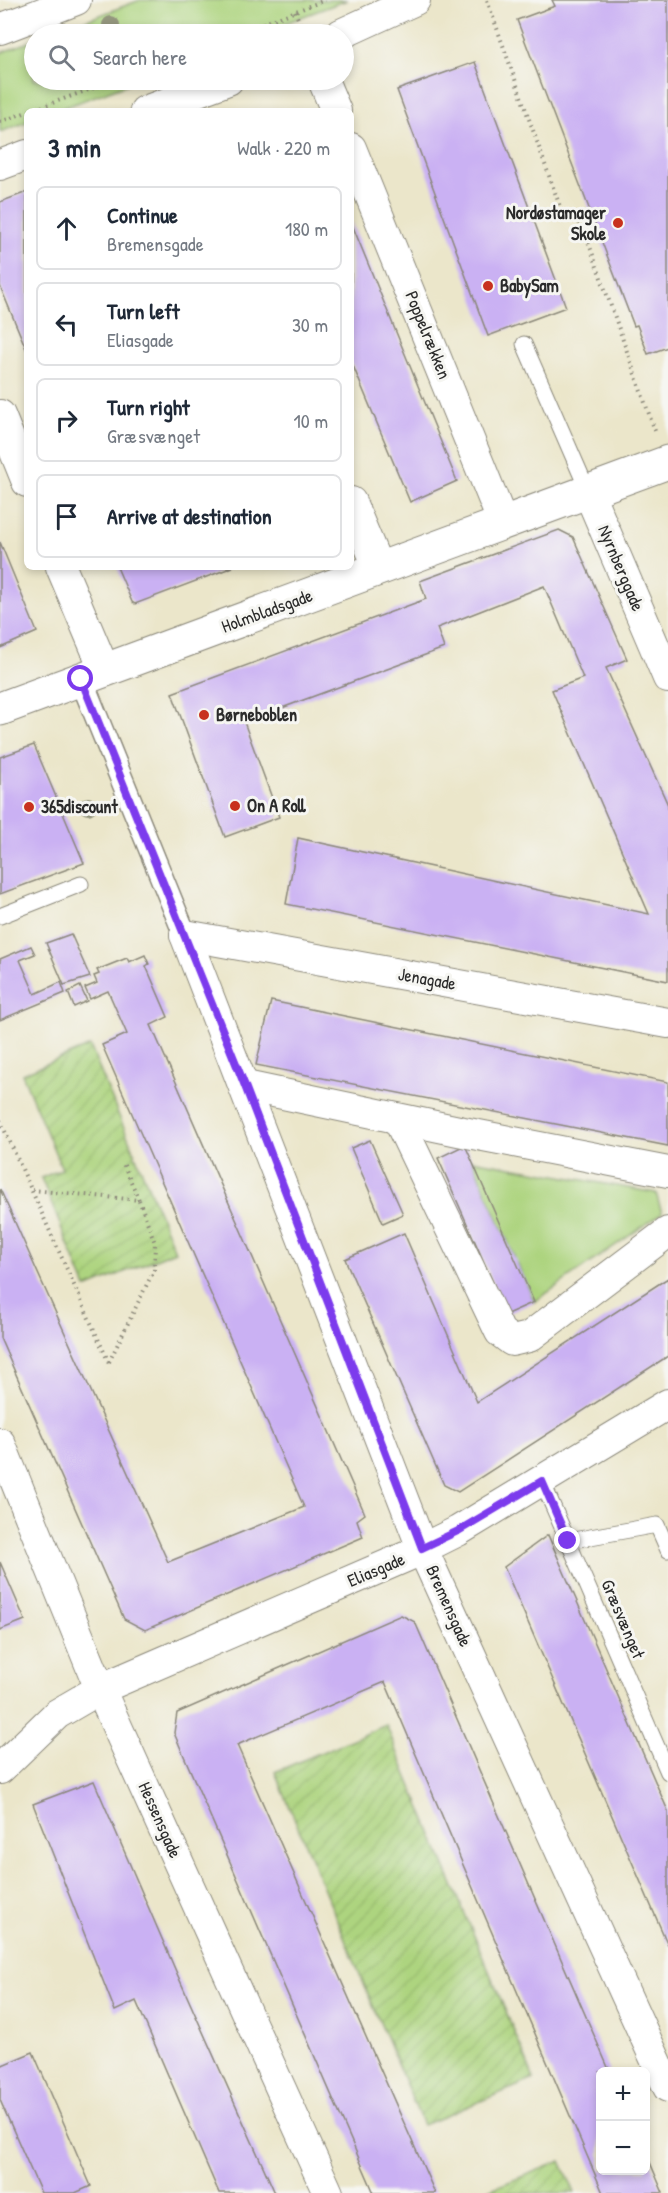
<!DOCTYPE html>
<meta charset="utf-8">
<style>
body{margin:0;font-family:"Patrick Hand",sans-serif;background:#f6f6f7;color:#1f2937}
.controls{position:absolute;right:18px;bottom:18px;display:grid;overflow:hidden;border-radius:9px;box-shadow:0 3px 9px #0003}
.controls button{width:54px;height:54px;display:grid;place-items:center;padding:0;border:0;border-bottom:2px solid #e0e1e3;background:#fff;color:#1f2937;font:30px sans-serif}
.stop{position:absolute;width:18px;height:18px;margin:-14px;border:4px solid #7c3aed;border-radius:50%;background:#fff}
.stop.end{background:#7c3aed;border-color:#fff;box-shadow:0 2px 6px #0008}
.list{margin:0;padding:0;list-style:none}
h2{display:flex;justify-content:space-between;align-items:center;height:78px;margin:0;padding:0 24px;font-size:26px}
h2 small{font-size:20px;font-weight:400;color:#747a83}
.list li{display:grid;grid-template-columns:39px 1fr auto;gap:18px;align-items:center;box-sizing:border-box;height:84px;margin:0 12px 12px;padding:0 12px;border:2px solid #e0e1e3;border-radius:9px}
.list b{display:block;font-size:22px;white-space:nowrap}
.list p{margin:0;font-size:20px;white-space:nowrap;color:#747a83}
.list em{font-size:20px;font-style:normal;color:#747a83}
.icon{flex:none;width:33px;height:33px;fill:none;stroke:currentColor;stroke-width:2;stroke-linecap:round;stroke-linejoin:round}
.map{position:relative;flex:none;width:668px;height:2193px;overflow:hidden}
.search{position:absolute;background:#fff;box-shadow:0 3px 9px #0003;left:24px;top:24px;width:330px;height:66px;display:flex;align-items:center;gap:15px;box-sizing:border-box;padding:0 21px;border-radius:33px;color:#747a83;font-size:22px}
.panel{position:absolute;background:#fff;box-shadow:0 3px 9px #0003;left:24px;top:108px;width:330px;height:462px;border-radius:9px}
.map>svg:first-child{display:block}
.park{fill:#add47f;stroke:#6c8055;stroke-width:1.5}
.garden{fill:url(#garden-furrows);stroke:#6c8055;stroke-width:1.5}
.building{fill:#cab1f3}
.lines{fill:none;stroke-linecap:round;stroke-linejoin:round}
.service-casing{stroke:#8b887a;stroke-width:17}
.pedestrian-casing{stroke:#8b887a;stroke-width:25}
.minor-casing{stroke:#8b887a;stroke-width:32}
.tertiary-casing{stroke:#8b887a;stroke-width:35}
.path{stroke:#8b887a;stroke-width:4;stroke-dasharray:1.5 4.5;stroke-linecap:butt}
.service{stroke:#fff;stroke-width:15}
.pedestrian{stroke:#fff;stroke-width:22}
.minor{stroke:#fff;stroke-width:30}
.tertiary{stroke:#fff;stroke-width:33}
.tree{fill:#94967e}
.route{stroke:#7c3aed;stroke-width:8}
.poi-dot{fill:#c8321e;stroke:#f6f6f2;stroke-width:2}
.labels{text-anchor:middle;stroke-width:6;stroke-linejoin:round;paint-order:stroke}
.poi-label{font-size:18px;font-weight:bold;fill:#2b2b2b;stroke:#f6f6f2;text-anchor:start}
.street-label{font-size:18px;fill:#2b2b2b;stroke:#f6f6f2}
</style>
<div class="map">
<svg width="668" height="2193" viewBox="0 0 668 2193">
<defs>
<pattern id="garden-furrows" width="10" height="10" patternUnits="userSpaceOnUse" patternTransform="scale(1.5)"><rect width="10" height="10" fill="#add47f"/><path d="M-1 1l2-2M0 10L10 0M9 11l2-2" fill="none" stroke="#95b66e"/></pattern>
</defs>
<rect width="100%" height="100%" fill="#f6f6f2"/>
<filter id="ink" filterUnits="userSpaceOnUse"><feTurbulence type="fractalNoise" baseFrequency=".0167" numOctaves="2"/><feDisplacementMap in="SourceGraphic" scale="12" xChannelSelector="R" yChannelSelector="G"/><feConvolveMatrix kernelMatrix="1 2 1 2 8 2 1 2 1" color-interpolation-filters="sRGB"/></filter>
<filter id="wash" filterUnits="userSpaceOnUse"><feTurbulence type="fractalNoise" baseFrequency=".008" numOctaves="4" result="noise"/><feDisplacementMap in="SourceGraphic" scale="24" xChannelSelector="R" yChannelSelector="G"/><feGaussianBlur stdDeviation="1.35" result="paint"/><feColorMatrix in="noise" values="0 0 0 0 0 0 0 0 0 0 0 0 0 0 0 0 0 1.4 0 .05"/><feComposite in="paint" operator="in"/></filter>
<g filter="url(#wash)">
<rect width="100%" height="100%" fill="#ebe6ca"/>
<g class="park">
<path d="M140,0h207l-91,34h-206z"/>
<path d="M34,40v40h104l-83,31h-28v11l-27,10v-79z"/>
<path d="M472,1160l184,33 6,20 -128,89z"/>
</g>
<g class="garden">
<path d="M90,1046l85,205 -89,37 -45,-110 21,-9 -40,-95z"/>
<path d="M386,1725l148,354 -111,46 -148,-353z"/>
<path d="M561,2161l14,32h-94z"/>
</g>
<g id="blocks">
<g class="building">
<path d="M552,0h116v347l-20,7 -11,-29 -3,1 -117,-306 38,-14z"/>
<path d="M475,62l91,245 -78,29 -91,-246z"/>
<path d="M27,192v159l-27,-65v-84z"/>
<path d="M351,222l106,259 -47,21 -59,-141z"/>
<path d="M559,530l14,7 54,122 -21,9 62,137v176l-382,-77 12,-66 351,76 -97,-224 31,-12 -39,-92 -107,42 7,20 -200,74 35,95 -54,20 -53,-144 254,-94 -6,-18z"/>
<path d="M0,542l37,90 -37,16z"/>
<path d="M117,567h116l-98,37 -3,-2z"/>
<path d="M34,745l50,118 -84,31v-137z"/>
<path d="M71,934l19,43 -26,8 -18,-42z"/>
<path d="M31,946l4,8 -15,6 15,34 26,-12 4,11 -65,27v-61z"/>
<path d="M145,955l4,9 -3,2 22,51 -17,8 214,489 -8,6 6,17 -218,93 -21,-11 -124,-281v-149l168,373 136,-55 -202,-462 25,-11 -19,-43 -18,8 -5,-11 12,-5 -3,-7 5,-2 -2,-4 30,-12 2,4z"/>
<path d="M80,986l7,15 -13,6 -6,-15z"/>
<path d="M271,1001l397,81v64l-412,-81z"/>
<path d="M370,1140l33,74 -20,9 -32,-75z"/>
<path d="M465,1145l69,157 -27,12 -69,-156z"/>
<path d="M404,1233l73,169 191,-124v78l-210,136 -14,-7 -99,-226z"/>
<path d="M548,1535l120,276v134l-164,-378z"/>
<path d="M0,1562l25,58 -25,10z"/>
<path d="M401,1615l14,7 195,450h-10v98h46v-17l17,40h-60l-218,-511 -148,63 198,448h-61l-200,-460 3,-20z"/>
<path d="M94,1781l84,195 97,217h-56l-83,-192 -21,10 -82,-207z"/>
<path d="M33,2052l58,134 -16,7h-34l-41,-93v-34z"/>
</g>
</g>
</g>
<g filter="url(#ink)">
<use href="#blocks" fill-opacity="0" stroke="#8b887a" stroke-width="1.5"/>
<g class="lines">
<defs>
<g id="service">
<path d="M524,344l64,147"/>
<path d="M0,916l81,-32"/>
<path d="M542,1481l126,291"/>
<path d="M568,1541l89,-16 11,25"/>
</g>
<path id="pedestrian" d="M81,679l104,256"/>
<g id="minor">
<path d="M0,29l76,-29"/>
<path d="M341,34l74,-34"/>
<path d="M323,80l13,31"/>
<path d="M145,111l83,-31"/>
<path d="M351,148l152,375"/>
<path d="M0,165l27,-10"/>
<path d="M0,415l27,67"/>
<path d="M588,491l80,187"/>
<path d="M351,502l28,67"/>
<path d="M61,567l44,104"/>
<path d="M185,935l237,613 246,539"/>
<path d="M185,935l483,88"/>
<path d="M245,1086l223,47 200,39"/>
<path d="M398,1119l102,213 12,9 17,-4 139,-105"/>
<path d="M0,1443l100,246 228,504"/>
<path d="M0,1769l57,-55 43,-25 310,-134 48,-24 210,-127"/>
</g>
<path id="tertiary" d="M0,709l668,-247"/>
</defs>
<use href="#service" class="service-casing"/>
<use href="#pedestrian" class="pedestrian-casing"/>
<use href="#minor" class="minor-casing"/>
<use href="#tertiary" class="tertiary-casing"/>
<g class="path">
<path d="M487,0l77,218 18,6 73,207"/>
<path d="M295,11l9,23"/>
<path d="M235,34l90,-34"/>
<path d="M30,111l86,-31"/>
<path d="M0,122l27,-10"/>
<path d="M0,1120l109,243"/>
<path d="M32,1190l107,10 -17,-39"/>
<path d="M109,1362l45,-92 1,-27 -16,-43"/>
</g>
<use href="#service" class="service"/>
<use href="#pedestrian" class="pedestrian"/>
<use href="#minor" class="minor"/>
<use href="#tertiary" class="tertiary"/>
</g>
<g class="tree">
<circle cx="111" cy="25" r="9"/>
<circle cx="88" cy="806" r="9"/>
</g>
</g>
<g class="lines" filter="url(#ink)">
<path class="route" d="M81,679l164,407 177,462 36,-17 84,-50 26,60"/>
</g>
<g class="poi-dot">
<circle cx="618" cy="223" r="6"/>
<circle cx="488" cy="286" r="6"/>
<circle cx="204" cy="715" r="6"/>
<circle cx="235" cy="806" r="6"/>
<circle cx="29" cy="807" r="6"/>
</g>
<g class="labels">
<g class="poi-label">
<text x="606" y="219" text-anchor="end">Nordøstamager<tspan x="606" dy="21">Skole</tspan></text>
<text x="500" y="292">BabySam</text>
<text x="216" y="721">Børneboblen</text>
<text x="247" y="812">On A Roll</text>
<text x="41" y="813">365discount</text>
</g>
<g class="street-label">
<text transform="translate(428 335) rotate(68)" y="6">Poppelrækken</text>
<text transform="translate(621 568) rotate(67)" y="6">Nyrnberggade</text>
<text transform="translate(267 611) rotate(-20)" y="6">Holmbladsgade</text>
<text transform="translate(427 979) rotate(10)" y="6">Jenagade</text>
<text transform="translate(376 1570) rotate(-23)" y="6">Eliasgade</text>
<text transform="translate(449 1606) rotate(66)" y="6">Bremensgade</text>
<text transform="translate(623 1619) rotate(67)" y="6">Græsvænget</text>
<text transform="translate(160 1820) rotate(66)" y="6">Hessensgade</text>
</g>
</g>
</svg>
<div class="controls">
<button>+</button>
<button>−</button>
</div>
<div class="stop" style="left:81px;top:679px"></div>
<div class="stop end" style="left:568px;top:1541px"></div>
<div class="search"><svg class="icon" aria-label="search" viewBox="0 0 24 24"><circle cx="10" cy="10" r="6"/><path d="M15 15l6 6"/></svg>Search here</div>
<section class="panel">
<h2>3 min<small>Walk · 220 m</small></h2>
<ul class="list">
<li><svg class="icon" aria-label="ahead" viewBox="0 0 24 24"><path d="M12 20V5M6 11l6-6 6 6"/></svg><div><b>Continue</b><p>Bremensgade</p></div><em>180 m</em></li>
<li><svg class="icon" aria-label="left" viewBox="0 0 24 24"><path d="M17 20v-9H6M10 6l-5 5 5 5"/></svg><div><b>Turn left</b><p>Eliasgade</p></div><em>30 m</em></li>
<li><svg class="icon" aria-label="right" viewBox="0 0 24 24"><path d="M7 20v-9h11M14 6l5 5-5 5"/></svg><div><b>Turn right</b><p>Græsvænget</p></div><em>10 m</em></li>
<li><svg class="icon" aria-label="arrive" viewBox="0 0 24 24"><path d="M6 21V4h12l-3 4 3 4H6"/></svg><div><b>Arrive at destination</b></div></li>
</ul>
</section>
</div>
